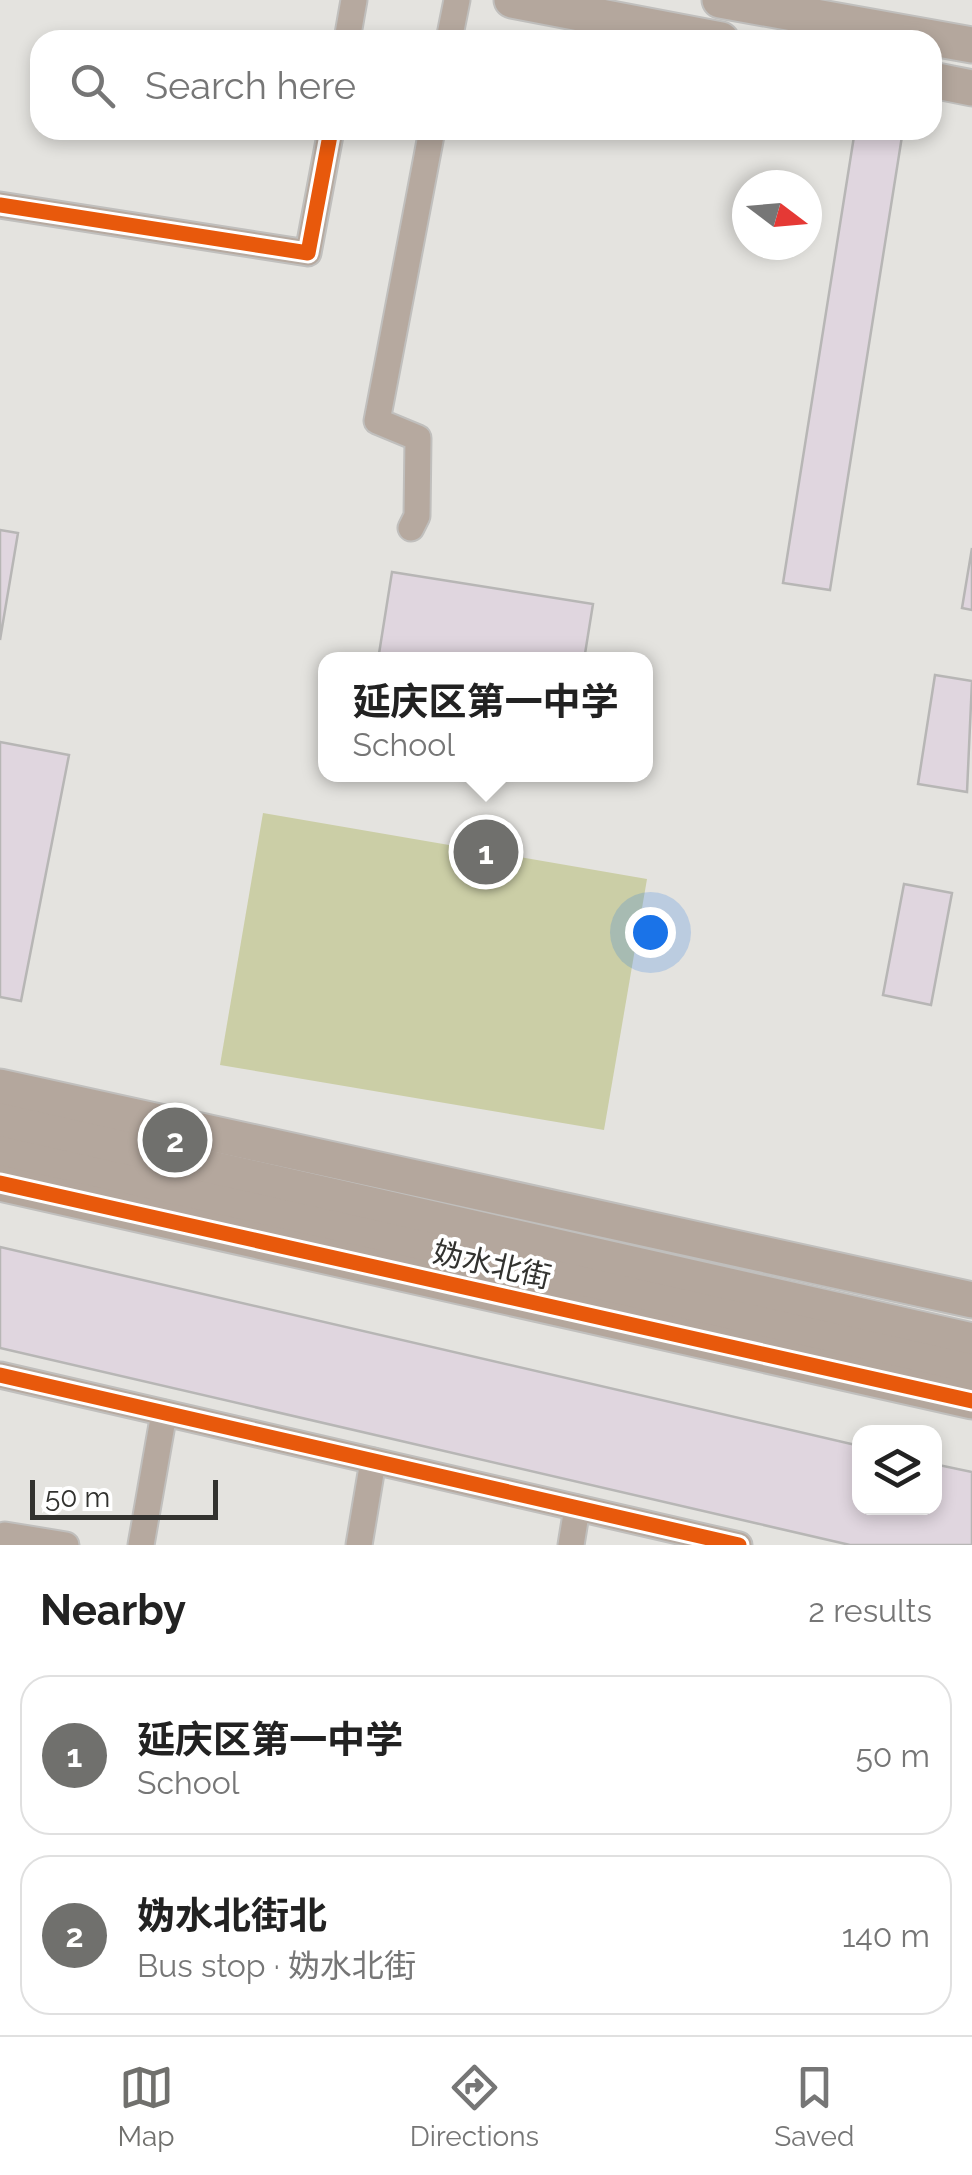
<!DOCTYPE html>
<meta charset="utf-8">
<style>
body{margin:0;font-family:Raleway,"Noto Sans SC",sans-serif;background:#f2f2f2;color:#222}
.controls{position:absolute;right:30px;bottom:30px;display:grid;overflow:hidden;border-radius:20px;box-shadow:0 5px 15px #0003}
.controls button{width:90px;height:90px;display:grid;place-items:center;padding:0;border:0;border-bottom:2px solid #e0e0e0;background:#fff;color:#222;font:50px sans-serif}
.compass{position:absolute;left:732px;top:170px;width:90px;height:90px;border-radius:50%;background:#fff;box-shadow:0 5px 15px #0003;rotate:106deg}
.scale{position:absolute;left:30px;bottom:25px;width:188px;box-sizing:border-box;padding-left:10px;border:5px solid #32322f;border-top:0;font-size:28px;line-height:35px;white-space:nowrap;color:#32322f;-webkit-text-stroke:8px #fff;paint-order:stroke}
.you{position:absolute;left:650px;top:932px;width:35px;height:35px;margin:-25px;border:8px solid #fff;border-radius:50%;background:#1a73e8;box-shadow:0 0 0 15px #1a73e833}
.badge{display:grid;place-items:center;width:65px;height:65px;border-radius:50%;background:#70706d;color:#fff;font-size:32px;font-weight:700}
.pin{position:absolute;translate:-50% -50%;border:5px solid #fff;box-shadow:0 2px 10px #0006}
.popup{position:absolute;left:318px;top:652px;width:335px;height:130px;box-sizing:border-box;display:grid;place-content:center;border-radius:20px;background:#fff;filter:drop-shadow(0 2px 8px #0005);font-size:32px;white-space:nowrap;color:#767676}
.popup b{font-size:38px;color:#222}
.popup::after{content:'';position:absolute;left:50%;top:100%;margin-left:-20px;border:20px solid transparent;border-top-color:#fff}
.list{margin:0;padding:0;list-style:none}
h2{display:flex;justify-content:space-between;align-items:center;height:130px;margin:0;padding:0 40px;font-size:42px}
h2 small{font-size:32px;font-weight:400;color:#767676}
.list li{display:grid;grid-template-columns:65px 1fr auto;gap:30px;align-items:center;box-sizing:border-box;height:160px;margin:0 20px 20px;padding:0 20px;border:2px solid #e0e0e0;border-radius:30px}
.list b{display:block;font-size:38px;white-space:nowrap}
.list p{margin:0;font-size:32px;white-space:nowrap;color:#767676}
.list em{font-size:32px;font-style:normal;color:#767676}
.icon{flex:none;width:55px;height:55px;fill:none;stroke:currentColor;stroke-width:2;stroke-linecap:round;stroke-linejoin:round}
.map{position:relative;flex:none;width:972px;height:1545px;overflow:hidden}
.search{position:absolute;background:#fff;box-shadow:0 5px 15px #0003;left:30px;right:30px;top:30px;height:110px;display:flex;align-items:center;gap:25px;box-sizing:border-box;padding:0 35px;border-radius:30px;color:#767676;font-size:38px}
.sheet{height:490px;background:#fff}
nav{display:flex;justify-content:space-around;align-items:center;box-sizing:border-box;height:140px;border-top:2px solid #e0e0e0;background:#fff;font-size:28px;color:#767676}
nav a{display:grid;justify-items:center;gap:5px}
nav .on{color:#70706d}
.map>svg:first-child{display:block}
.pitch{fill:#cbcea6}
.building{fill:#e0d6df;stroke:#b7b6b5;stroke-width:2.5}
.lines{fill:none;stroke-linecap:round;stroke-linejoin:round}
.street-casing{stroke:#c0bfbd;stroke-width:29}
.secondary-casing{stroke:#c0bfbd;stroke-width:39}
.street{stroke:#b6a99f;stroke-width:25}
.secondary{stroke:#b4a79d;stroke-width:35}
.cycleway-casing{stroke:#fff;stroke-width:21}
.cycleway{stroke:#e8590c;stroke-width:15}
.labels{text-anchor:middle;stroke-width:8;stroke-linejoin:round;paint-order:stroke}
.street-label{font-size:30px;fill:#32322f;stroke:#fff}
</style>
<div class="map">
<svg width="972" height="1545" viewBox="0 0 972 1545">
<rect width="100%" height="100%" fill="#e4e3df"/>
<path class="pitch" d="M263,813l384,66 -43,251 -384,-65z"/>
<g class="building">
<path d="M855,130h48l-73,460 -47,-7z"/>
<path d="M0,530l18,3 -18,107z"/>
<path d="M972,548v62l-10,-2z"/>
<path d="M392,572l201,32 -9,56h-206z"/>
<path d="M935,675l37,6 -5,111 -49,-8z"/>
<path d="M0,742l69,13 -48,246 -21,-4z"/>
<path d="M904,884l48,9 -21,112 -48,-10z"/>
<path d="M0,1247l860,199v62h74v-44l38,8v73h-122l-850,-197z"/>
</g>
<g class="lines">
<defs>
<g id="street">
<path d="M347,40l7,-40"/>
<path d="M449,40l8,-40"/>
<path d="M0,205l308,48 23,-123"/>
<path d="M411,528l6,-12 1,-78 -41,-17 55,-291"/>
<path d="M0,1375l739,170"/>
<path d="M0,1539l5,-4 61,10"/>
<path d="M141,1545l23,-132"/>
<path d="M359,1545l14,-84"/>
<path d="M571,1545l6,-37"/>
</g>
<g id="secondary">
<path d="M512,0l209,40"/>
<path d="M720,0l252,45"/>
<path d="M932,80l40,8"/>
<path d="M0,1087l972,213"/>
<path d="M0,1121l972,220"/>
<path d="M0,1154l972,218"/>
<path d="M0,1183l972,218"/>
</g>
</defs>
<use href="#street" class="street-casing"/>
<use href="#secondary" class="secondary-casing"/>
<use href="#street" class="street"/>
<use href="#secondary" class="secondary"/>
<defs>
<g id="cycleway">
<path d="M0,205l308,48 23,-123"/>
<path d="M0,1183l972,218"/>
<path d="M0,1375l739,170"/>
</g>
</defs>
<use href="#cycleway" class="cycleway-casing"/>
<use href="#cycleway" class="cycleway"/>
</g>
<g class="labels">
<g class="street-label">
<text transform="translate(492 1265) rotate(13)" y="10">妫水北街</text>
</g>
</g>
</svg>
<div class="controls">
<button><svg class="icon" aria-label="layers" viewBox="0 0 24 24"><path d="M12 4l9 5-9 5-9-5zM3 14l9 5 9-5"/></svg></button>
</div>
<svg class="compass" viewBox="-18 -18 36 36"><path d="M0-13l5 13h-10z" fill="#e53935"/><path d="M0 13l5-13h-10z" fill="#767676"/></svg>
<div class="scale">50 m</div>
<div class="you"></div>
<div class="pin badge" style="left:486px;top:852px">1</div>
<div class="popup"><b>延庆区第一中学</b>School</div>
<div class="pin badge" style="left:175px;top:1140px">2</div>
<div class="search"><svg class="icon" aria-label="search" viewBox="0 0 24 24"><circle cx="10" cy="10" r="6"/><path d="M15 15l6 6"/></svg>Search here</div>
</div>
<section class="sheet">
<h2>Nearby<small>2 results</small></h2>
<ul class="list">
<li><span class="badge">1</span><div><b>延庆区第一中学</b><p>School</p></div><em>50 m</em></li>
<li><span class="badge">2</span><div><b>妫水北街北</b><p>Bus stop · 妫水北街</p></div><em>140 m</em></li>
</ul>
</section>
<nav>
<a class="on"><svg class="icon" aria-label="map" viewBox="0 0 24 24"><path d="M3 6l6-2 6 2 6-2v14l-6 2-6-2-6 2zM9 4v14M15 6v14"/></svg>Map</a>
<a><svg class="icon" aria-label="directions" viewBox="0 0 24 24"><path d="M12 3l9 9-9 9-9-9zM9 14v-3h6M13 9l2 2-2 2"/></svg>Directions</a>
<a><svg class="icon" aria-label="saved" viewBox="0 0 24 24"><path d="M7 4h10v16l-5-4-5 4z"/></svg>Saved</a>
</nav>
